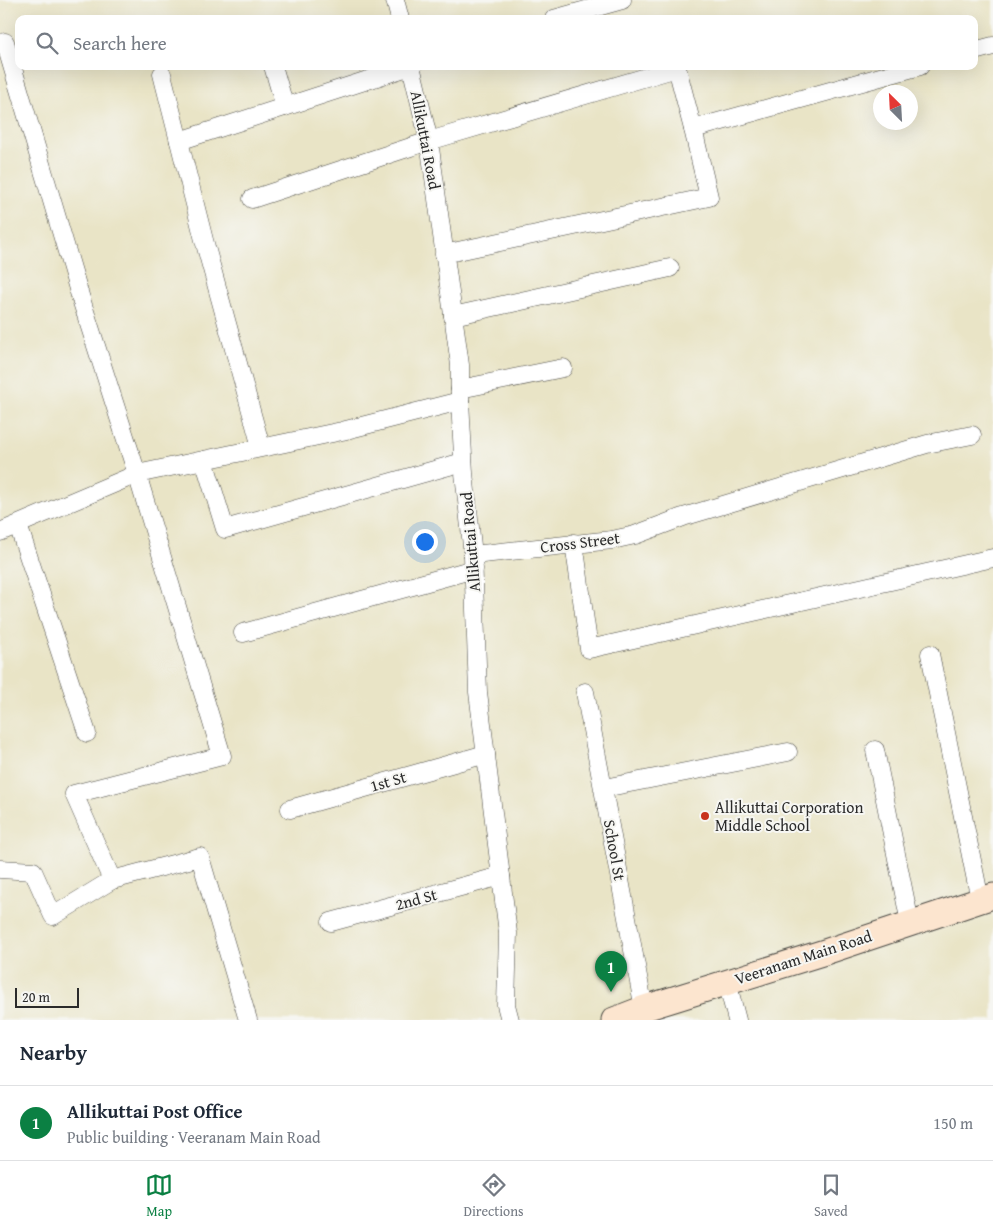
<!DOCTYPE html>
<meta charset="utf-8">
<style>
body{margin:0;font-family:"Gentium Book Plus",serif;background:#f2f2f3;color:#1f2937}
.compass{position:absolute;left:873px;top:85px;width:45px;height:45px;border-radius:50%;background:#fff;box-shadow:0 5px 20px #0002;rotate:336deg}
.scale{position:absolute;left:15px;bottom:12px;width:64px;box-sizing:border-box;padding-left:5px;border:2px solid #2b2b2b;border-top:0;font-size:14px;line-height:18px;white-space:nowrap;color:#2b2b2b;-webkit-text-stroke:4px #f6f6f2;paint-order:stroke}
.you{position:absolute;left:424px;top:541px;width:18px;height:18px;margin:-12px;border:4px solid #fff;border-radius:50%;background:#1a73e8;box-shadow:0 0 0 8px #1a73e833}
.badge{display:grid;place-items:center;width:32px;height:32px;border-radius:50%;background:#0b8043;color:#fff;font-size:16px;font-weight:700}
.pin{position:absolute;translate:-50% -41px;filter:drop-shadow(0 1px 2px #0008)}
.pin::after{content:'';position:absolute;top:26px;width:18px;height:15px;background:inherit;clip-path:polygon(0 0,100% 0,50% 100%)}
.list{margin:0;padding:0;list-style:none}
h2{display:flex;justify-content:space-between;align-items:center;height:65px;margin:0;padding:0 20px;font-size:21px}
h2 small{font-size:16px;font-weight:400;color:#747a83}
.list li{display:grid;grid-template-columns:32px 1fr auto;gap:15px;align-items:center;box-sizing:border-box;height:75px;padding:0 20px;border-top:1px solid #e0e1e3}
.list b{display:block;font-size:19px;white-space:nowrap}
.list p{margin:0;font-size:16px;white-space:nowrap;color:#747a83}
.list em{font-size:16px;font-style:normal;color:#747a83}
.icon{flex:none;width:28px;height:28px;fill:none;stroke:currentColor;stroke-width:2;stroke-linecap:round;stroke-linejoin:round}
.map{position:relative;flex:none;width:993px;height:1020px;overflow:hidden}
.search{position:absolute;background:#fff;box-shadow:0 5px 20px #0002;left:15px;right:15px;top:15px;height:55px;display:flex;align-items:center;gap:12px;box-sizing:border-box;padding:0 18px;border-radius:10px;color:#747a83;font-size:19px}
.sheet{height:140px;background:#fff}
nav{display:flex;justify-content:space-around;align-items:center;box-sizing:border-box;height:70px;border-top:1px solid #e0e1e3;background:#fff;font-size:14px;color:#747a83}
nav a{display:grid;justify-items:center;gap:2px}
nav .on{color:#0b8043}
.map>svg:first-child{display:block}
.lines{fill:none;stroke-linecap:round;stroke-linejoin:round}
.minor-casing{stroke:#484742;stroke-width:19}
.secondary-casing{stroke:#484742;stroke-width:27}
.minor{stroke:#fff;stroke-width:18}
.secondary{stroke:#fce5cf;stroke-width:25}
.poi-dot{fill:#c8321e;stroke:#f6f6f2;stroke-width:2}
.labels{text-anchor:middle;stroke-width:4;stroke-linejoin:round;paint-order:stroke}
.street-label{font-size:16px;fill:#2b2b2b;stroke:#f6f6f2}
.poi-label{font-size:16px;fill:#2b2b2b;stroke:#f6f6f2;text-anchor:start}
</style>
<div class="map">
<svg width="993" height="1020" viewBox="0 0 993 1020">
<rect width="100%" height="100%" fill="#f6f6f2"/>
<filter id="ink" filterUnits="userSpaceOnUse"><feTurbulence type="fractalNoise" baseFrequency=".02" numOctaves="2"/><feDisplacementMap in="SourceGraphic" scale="10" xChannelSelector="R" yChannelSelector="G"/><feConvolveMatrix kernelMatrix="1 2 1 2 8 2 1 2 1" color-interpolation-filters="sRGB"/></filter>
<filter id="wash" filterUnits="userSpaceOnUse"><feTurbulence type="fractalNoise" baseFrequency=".0096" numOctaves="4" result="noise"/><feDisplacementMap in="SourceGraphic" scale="20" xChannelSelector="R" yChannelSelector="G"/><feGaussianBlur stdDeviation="1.12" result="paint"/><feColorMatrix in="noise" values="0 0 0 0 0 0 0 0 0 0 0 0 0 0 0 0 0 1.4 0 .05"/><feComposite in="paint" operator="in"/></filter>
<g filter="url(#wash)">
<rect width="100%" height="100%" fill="#e9e4c6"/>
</g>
<g filter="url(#ink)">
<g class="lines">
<defs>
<g id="minor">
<path d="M395,0l5,19"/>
<path d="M554,19l68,-19"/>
<path d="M5,42l76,257 56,175 85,282 -148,38 38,86"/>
<path d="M974,51l19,-5"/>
<path d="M273,66l12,41"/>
<path d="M411,66l18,75 31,224v36l4,72 9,82 5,137 30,241 -2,72 4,15"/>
<path d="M162,74l42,166 57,207"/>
<path d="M693,129l227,-63"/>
<path d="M179,141l232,-75"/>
<path d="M252,199l177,-58 248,-73 16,61 16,68 -265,57"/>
<path d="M453,316l217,-48"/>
<path d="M460,389l103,-21"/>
<path d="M204,460l21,69 238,-67"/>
<path d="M18,525l69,208"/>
<path d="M0,532l137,-58 205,-43 118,-30"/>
<path d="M574,543l15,106 404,-91"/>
<path d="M473,555l139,-15 23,-5 48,-18 244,-73 45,-9"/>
<path d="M243,633l231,-64"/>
<path d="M930,654l50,246"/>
<path d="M585,692l59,317"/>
<path d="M875,750l35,173"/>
<path d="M604,788l184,-36"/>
<path d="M290,809l196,-55"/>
<path d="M0,869l33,2 20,45 59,-36 88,-23 48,163"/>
<path d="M331,922l170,-46"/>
<path d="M727,982l10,38"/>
</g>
<path id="secondary" d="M614,1020l31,-12 180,-56 168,-56"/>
</defs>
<use href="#minor" class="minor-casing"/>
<use href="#secondary" class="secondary-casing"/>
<use href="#minor" class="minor"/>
<use href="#secondary" class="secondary"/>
</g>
</g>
<circle class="poi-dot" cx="705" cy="816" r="5"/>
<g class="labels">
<g class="street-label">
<text transform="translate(426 140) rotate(79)" y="6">Allikuttai Road</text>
<text transform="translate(470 542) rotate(-95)" y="6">Allikuttai Road</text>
<text transform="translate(580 542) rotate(-7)" y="6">Cross Street</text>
<text transform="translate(388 781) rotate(-16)" y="6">1st St</text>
<text transform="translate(615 850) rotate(80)" y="6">School St</text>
<text transform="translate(416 899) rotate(-15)" y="6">2nd St</text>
<text transform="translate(803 957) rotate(-18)" y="6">Veeranam Main Road</text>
</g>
<g class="poi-label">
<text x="715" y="813">Allikuttai Corporation<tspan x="715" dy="18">Middle School</tspan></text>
</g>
</g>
</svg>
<svg class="compass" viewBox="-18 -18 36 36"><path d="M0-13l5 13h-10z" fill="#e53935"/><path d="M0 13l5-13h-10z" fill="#747a83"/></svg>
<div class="scale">20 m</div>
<div class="you"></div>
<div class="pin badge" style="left:611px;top:992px">1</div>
<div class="search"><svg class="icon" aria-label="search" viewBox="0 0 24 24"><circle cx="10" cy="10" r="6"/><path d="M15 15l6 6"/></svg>Search here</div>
</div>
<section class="sheet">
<h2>Nearby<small></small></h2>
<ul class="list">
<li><span class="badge">1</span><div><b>Allikuttai Post Office</b><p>Public building · Veeranam Main Road</p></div><em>150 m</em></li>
</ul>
</section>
<nav>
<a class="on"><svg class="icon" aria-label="map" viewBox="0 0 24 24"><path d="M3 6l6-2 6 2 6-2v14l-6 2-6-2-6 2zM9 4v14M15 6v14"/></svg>Map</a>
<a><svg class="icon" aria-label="directions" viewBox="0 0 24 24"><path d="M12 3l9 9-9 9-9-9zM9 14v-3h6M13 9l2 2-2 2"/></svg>Directions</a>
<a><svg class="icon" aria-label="saved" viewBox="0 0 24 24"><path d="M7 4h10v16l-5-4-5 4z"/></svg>Saved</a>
</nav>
